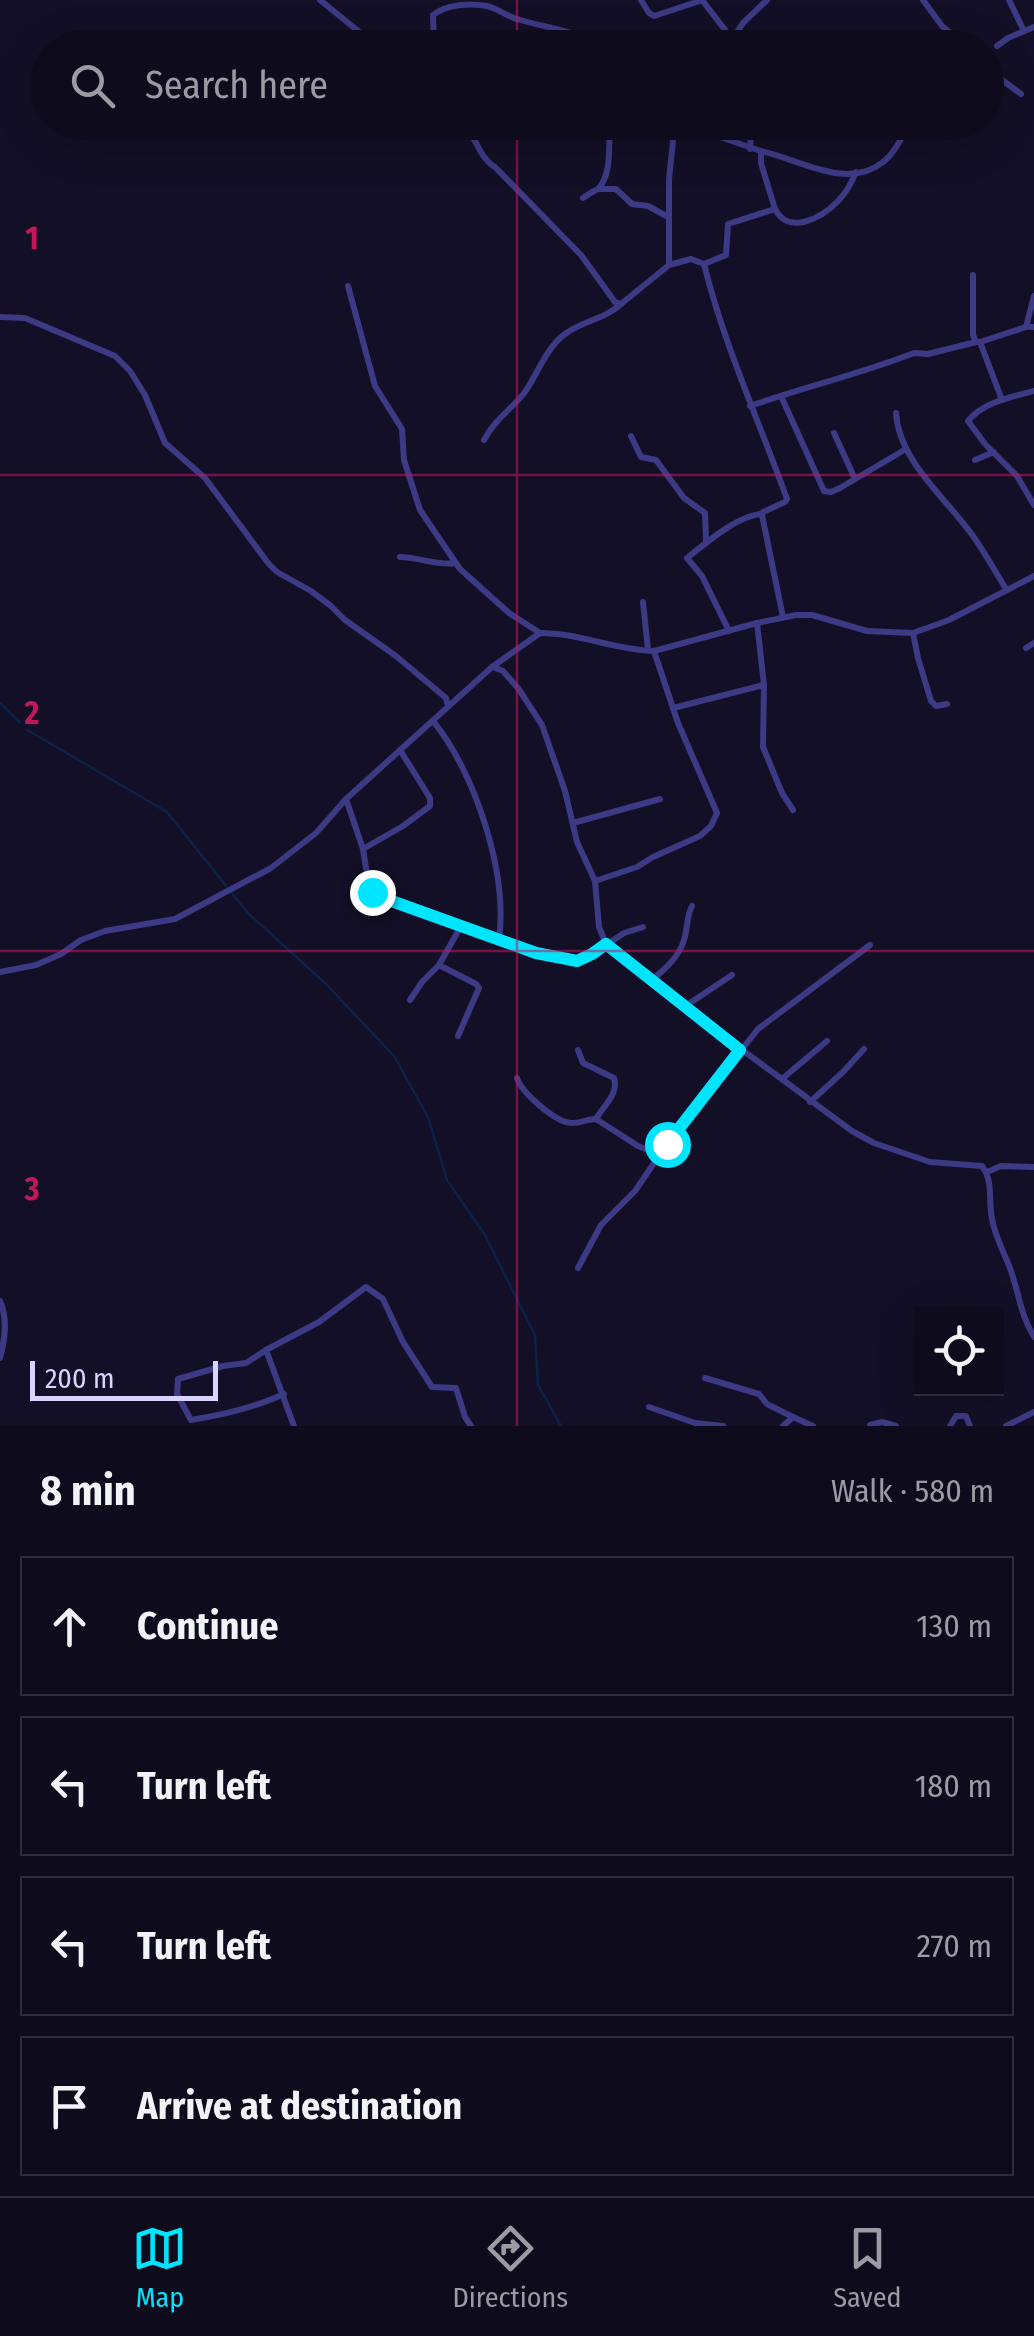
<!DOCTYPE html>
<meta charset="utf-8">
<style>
body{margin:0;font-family:"Fira Sans Condensed",sans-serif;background:#1c1929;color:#f1f3f6}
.controls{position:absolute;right:30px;bottom:30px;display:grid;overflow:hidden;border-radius:0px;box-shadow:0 10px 40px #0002}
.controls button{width:90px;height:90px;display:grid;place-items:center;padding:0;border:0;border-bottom:2px solid #2e2b3b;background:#0e0b1c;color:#f1f3f6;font:50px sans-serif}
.scale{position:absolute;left:30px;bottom:25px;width:188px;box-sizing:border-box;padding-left:10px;border:5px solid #d9d4ff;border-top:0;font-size:28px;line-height:35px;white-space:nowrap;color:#d9d4ff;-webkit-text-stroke:8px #130f26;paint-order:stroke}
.stop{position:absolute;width:30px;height:30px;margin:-22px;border:8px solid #00e5ff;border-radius:50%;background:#fff}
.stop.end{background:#00e5ff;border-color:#fff;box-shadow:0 2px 10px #0008}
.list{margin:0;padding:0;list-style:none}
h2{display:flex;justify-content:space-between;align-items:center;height:130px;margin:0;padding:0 40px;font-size:42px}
h2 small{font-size:32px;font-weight:400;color:#9b9ba3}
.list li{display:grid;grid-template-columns:65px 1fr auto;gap:30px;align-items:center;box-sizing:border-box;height:140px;margin:0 20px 20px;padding:0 20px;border:2px solid #2e2b3b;border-radius:0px}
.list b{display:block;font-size:38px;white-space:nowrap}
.list em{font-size:32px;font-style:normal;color:#9b9ba3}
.icon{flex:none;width:55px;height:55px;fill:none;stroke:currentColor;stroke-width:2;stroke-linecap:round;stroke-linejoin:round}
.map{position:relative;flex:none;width:1034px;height:1426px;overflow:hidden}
.search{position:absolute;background:#0e0b1c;box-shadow:0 10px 40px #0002;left:30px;right:30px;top:30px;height:110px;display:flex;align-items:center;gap:25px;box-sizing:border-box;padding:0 35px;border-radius:55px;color:#9b9ba3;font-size:38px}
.sheet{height:770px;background:#0e0b1c}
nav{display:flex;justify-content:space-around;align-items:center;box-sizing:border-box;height:140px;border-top:2px solid #2e2b3b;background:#0e0b1c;font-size:28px;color:#9b9ba3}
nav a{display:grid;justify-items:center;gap:5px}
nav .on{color:#00e5ff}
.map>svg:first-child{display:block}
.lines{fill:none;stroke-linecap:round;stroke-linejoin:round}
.stream{stroke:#0c2248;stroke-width:2.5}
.minor{stroke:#3d3a85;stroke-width:6}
.route{stroke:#00e5ff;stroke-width:12}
.grid{fill:none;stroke:#c2185b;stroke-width:2.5;stroke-opacity:0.55}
.grid-label{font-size:32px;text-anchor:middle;font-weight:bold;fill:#c2185b;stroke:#130f26;stroke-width:9;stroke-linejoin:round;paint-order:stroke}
</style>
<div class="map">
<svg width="1034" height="1426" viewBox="0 0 1034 1426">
<rect width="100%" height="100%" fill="#130f26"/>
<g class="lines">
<path class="stream" d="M0,703l29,28 138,81 80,100 79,72 68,72 34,61 19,63 38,55 50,100 3,50 23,41"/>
<g class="minor">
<path d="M320,0l59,48"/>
<path d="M641,0l8,13 5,3 49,-16"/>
<path d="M702,0l37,48"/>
<path d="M923,0l19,26 26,22"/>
<path d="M1009,0l15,31"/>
<path d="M732,40l11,-17 24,-23"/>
<path d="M997,46l11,-8 26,-11"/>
<path d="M434,48l-1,-33c14,-11 37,-12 54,-9 10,2 19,10 30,13 30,9 64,13 92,29"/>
<path d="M986,68l35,26"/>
<path d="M463,122c12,14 18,38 32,45l86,88 34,47 6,2 48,-39"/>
<path d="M675,122l-6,57v86l22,-6 13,5"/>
<path d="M676,122l85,29"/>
<path d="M750,149l1,-13 6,-14"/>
<path d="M598,189h18l16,15 16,2 20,11"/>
<path d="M583,198c1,-1 14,-9 15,-9 15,-15 10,-47 12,-67"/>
<path d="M775,209c13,27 47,9 63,-8 8,-8 14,-19 18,-29"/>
<path d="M973,275v60l3,7h4l22,58"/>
<path d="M348,286l27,100 27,43 2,31 16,50 40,59 49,44 31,20"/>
<path d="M0,317l25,1 90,38 15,15 15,24 20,48 40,35 63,85 9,9 34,19 20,15 14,14 51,36 50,42 2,8"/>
<path d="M1026,327l8,-31"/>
<path d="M980,342l46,-15h8"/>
<path d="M1034,391c-22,6 -51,11 -66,30l17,23 32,32 17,29"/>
<path d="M781,396l43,95 7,1 9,-4 66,-39"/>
<path d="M750,406c55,-19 110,-32 164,-53l14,1 48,-12"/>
<path d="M896,413c3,48 50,85 77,123 12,17 22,35 33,53"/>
<path d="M834,433l21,46"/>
<path d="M631,436l10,21 15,3 28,38 21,15 1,28"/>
<path d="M484,440c11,-21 27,-30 41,-48 13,-19 21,-44 40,-58 17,-13 40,-15 56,-30"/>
<path d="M975,460l19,-8"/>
<path d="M400,557c18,0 38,9 55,6"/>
<path d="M643,602l5,48"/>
<path d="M783,617l-21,-102 1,-3 22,-10 2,-3c-28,-78 -63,-154 -83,-235l22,-9 2,-31 47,-15 -14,-46v-12c38,8 86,40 122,11 12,-9 20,-27 27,-40"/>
<path d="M757,623l7,62 -1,62 19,46 11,17"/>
<path d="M729,631l-27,-55 -15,-18c19,-15 51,-43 75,-44"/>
<path d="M913,633l5,25 13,43 5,5 11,-2"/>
<path d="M1026,648l8,-5"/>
<path d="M493,667l10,4 15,17 24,37 23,66 12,51 18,39 4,46 7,17 78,63 168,124 22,12 56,19 52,4c12,16 6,35 10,53 3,18 13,35 19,52 8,23 10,45 23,66"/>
<path d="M673,708l91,-23"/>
<path d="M433,721c42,51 75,152 66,218"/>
<path d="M346,799l17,50 6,38 3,5 14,7 151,54 40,8 16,-7 31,-21 19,-6"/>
<path d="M573,823l87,-24"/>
<path d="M363,849l40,-23 27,-20v-8l-30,-48"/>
<path d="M595,881l42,-14 16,-10 47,-21 11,-10 6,-13 -39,-90 -24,-72"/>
<path d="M439,965l37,19 3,4 -21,48"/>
<path d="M0,972l36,-7 25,-11 20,-14 24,-9 70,-12 96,-51 45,-35 30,-34 146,-132 48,-34c39,0 75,17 114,18l103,-28 39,-8h16l55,16 46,2 36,-13 85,-44"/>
<path d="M652,980c13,-11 27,-23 32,-40 4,-12 2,-22 8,-34"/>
<path d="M410,1000l12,-18 17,-17 22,-39"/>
<path d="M684,1007l48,-32"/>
<path d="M578,1050l5,13 31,15c5,16 -10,27 -18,41"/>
<path d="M517,1078c5,15 39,45 55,45 8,0 17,-4 24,-4l42,27 22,9"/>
<path d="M782,1079l45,-38"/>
<path d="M810,1102l33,-30 21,-23"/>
<path d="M987,1172l14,-6 33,1"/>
<path d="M578,1268l23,-43 34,-34 32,-47 91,-115 112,-84"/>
<path d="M0,1301c8,18 5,38 0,57"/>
<path d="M266,1350l-20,13 -23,3 -45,13 -1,15 14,26c32,-5 63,-12 93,-26"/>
<path d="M705,1378l54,16 8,10 26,13"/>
<path d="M649,1407l46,16 28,3"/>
<path d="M870,1425l12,-3 14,4"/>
<path d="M294,1426l-28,-76 53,-28 47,-35 17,12 20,43 29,45 24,1 9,29 6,9"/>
<path d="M783,1426l10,-9 20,9"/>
<path d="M950,1426l6,-10h10l4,10"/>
<path d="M1006,1426l28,-14"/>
</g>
</g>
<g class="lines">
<path class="route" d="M372,892l14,7 150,54 26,5 15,3 15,-7 14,-10 134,106 -73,94"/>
</g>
<path class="grid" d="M517,0v48M517,122v1304M0,475h1034M0,951h1034"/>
<g class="grid-label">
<text x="32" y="249">1</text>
<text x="32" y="724">2</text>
<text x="32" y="1200">3</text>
</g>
</svg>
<div class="controls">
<button><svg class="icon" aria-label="locate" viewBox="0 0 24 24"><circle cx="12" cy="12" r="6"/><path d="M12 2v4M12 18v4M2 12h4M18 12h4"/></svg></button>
</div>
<div class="scale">200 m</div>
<div class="stop" style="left:667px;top:1144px"></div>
<div class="stop end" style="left:372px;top:892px"></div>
<div class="search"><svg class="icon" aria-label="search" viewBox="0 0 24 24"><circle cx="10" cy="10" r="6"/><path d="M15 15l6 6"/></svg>Search here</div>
</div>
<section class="sheet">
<h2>8 min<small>Walk · 580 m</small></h2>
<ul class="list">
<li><svg class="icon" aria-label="ahead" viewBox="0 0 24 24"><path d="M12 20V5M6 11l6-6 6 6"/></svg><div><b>Continue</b></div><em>130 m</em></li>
<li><svg class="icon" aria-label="left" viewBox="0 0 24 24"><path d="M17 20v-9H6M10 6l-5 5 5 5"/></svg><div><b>Turn left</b></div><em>180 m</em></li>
<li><svg class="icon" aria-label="left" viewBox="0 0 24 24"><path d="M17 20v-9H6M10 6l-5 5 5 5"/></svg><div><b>Turn left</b></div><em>270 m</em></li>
<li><svg class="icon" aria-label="arrive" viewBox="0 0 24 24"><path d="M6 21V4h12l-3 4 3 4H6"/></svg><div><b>Arrive at destination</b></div></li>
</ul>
</section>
<nav>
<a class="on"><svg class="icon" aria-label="map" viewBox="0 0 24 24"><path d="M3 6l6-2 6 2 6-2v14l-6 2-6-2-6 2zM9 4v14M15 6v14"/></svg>Map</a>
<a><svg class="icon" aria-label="directions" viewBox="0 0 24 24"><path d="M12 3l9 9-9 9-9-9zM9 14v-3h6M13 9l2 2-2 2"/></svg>Directions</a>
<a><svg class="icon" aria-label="saved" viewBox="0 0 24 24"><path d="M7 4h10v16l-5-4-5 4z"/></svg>Saved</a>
</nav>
